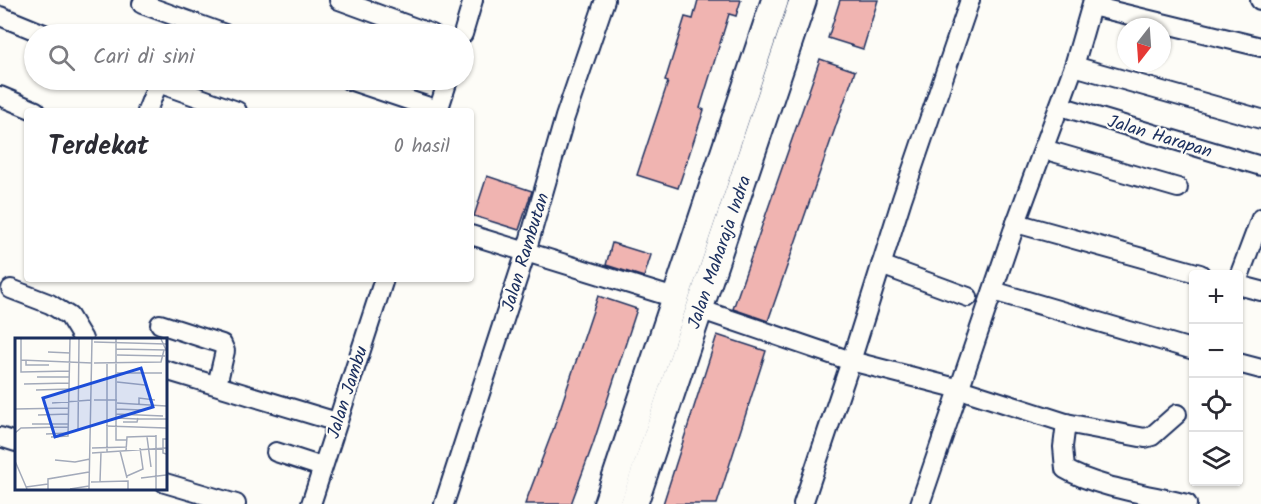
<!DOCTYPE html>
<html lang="id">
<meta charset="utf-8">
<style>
body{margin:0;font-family:Kalam,sans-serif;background:#f2f2f3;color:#2b2b33}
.controls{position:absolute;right:18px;bottom:18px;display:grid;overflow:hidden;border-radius:6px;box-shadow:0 2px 4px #0004}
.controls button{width:54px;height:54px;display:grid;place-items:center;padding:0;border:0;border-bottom:2px solid #e1e1e2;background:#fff;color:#2b2b33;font:30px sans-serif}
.compass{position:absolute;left:1117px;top:18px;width:54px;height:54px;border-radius:50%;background:#fff;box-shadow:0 2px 4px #0004;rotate:197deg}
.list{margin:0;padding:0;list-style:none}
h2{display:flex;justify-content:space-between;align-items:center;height:78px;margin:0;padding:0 24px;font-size:26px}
h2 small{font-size:20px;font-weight:400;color:#7c7c81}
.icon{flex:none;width:33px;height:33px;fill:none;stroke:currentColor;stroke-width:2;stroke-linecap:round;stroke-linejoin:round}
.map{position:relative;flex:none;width:1261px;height:504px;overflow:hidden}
.search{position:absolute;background:#fff;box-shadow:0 2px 4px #0004;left:24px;top:24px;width:450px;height:66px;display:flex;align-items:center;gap:15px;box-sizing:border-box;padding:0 21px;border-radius:33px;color:#7c7c81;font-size:22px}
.panel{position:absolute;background:#fff;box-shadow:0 2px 4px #0004;left:24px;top:108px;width:450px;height:174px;border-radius:6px}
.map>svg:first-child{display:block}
.building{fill:#f0b4b1;stroke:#1b2f5e;stroke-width:1.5}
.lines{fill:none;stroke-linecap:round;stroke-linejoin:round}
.minor-casing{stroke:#1b2f5e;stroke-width:22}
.highway-casing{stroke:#1b2f5e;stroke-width:30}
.minor{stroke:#fdfcf7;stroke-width:18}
.highway{stroke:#fdfcf7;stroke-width:26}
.labels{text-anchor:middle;stroke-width:4.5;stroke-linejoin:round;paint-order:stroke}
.street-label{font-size:18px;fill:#1b2f5e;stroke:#fdfcf7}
.inset-road{fill:none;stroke:#a3aaba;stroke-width:1.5}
.view{fill:#1d4ed8;fill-opacity:0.15;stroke:#1d4ed8;stroke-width:3}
.inset-edge{fill:none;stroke:#1b2f5e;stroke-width:3}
</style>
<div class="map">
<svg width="1261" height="504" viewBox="0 0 1261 504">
<rect width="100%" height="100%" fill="#fdfcf7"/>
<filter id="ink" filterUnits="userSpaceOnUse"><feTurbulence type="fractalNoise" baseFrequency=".0167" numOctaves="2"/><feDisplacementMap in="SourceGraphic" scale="12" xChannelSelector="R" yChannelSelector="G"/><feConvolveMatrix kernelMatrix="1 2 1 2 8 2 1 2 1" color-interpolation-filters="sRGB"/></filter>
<g filter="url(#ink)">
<g class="building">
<path d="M698,0h43l-5,16 -7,-2 -29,94 4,2 -26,78 -41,-13 31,-93 -3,-1 20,-64 8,2z"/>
<path d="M840,0h38l-15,49 -35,-11z"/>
<path d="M820,59l35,12 -87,250 -35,-12z"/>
<path d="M487,176l45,15 -13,39 -45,-14z"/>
<path d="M612,243l39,12 -7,22 -38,-12z"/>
<path d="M598,296l39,13 -44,135 -22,60h-46l28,-74z"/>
<path d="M717,335l49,16 -49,153h-54z"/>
</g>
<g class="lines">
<defs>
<g id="minor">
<path d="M339,0l93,34"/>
<path d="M1260,0h1"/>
<path d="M142,4l83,30"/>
<path d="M1092,6l169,41"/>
<path d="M0,16l44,18"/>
<path d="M463,34l10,-34"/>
<path d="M1074,66l187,53"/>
<path d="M150,80l87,31"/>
<path d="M349,80l89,30"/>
<path d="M0,96l36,15"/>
<path d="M1060,106l201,60"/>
<path d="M147,111l11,-28"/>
<path d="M438,111l10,-31"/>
<path d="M1043,149l135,39"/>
<path d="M1016,223l184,51"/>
<path d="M471,235l204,63"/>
<path d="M881,265l87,32"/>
<path d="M1238,279l23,-61"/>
<path d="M1238,285l23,6"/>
<path d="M11,289l39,15 19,12 14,23"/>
<path d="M993,291l201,59"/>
<path d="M699,309l152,52 109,28 106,34 79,15 7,-2 25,-22"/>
<path d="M160,324l62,20 3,7 -8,34"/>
<path d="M1238,363l23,6"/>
<path d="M165,370l172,52"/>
<path d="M1066,423l-3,24 2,22c30,18 87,26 122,35"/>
<path d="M0,437l16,5"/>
<path d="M276,452l46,15"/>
<path d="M165,483l71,21"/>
<path d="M311,504l73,-225"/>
<path d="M444,504l82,-252 39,-135 40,-117"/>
<path d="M803,504l48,-143 51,-162 68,-199"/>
<path d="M920,504l93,-273 61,-165 19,-66"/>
</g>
<g id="highway">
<path d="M607,504l168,-504"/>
<path d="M634,504l169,-504"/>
</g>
</defs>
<use href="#minor" class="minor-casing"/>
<use href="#highway" class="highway-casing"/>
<use href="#minor" class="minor"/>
<use href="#highway" class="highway"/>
</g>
</g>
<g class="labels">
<g class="street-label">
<text transform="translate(1160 136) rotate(17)" y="6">Jalan Harapan</text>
<text transform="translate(525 252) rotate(-73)" y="6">Jalan Rambutan</text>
<text transform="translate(719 252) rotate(-71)" y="6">Jalan Maharaja Indra</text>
<text transform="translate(347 392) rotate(-72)" y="6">Jalan Jambu</text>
</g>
</g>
<g transform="translate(15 338)">
<rect width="152" height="152" fill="#fdfcf7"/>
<path class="inset-road" d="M6,1v21M101,1v101h11M79,4l72,2M101,11l50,1 -5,-11M33,14l22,1M102,17l48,1M11,22v5h23M79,25l67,-1 3,-12M55,33l-49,1v-12l71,3M102,35h45M22,39h32M102,44l28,3M9,46l45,-1M21,52l34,-1M79,62h23M37,65l39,-3M102,65l49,3M124,66v-6l16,2M0,71l54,-1M101,71l26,1M101,76l47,2M23,77l31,-1M101,80l22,1M122,81h29M108,84h14l1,-4M17,86h36M91,88l60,2M63,92l1,-91M0,95l6,-5 47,-1M31,96l22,-1M36,99l17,-1 2,-97M132,99l4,30M151,101h-3v14l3,1M77,110l35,-1M105,113l7,27M111,113l1,-14 29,-1M92,114v-88M77,115l74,-5M40,122l20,2 15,-3M0,123l12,28M112,138l16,-7 -3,-21M126,140l25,-3M76,144l37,-1v8M85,144l1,-30M11,149l22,-3M33,151v-10l41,-7M55,151l19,-3M74,151l3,-150M141,151v-54"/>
<path class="view" d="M126,30l12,39 -98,30 -12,-39z"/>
<rect width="152" height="152" class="inset-edge"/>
</g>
</svg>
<div class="controls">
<button>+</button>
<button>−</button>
<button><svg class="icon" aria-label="locate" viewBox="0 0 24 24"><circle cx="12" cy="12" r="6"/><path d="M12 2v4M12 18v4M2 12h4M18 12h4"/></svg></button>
<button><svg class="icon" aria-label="layers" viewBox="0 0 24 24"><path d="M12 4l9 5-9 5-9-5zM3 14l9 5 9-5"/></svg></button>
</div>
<svg class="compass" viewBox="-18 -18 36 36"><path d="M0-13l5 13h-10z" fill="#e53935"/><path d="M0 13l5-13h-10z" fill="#7c7c81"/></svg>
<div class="search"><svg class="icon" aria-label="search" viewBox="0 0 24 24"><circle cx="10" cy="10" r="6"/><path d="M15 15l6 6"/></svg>Cari di sini</div>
<section class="panel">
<h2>Terdekat<small>0 hasil</small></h2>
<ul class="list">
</ul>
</section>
</div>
